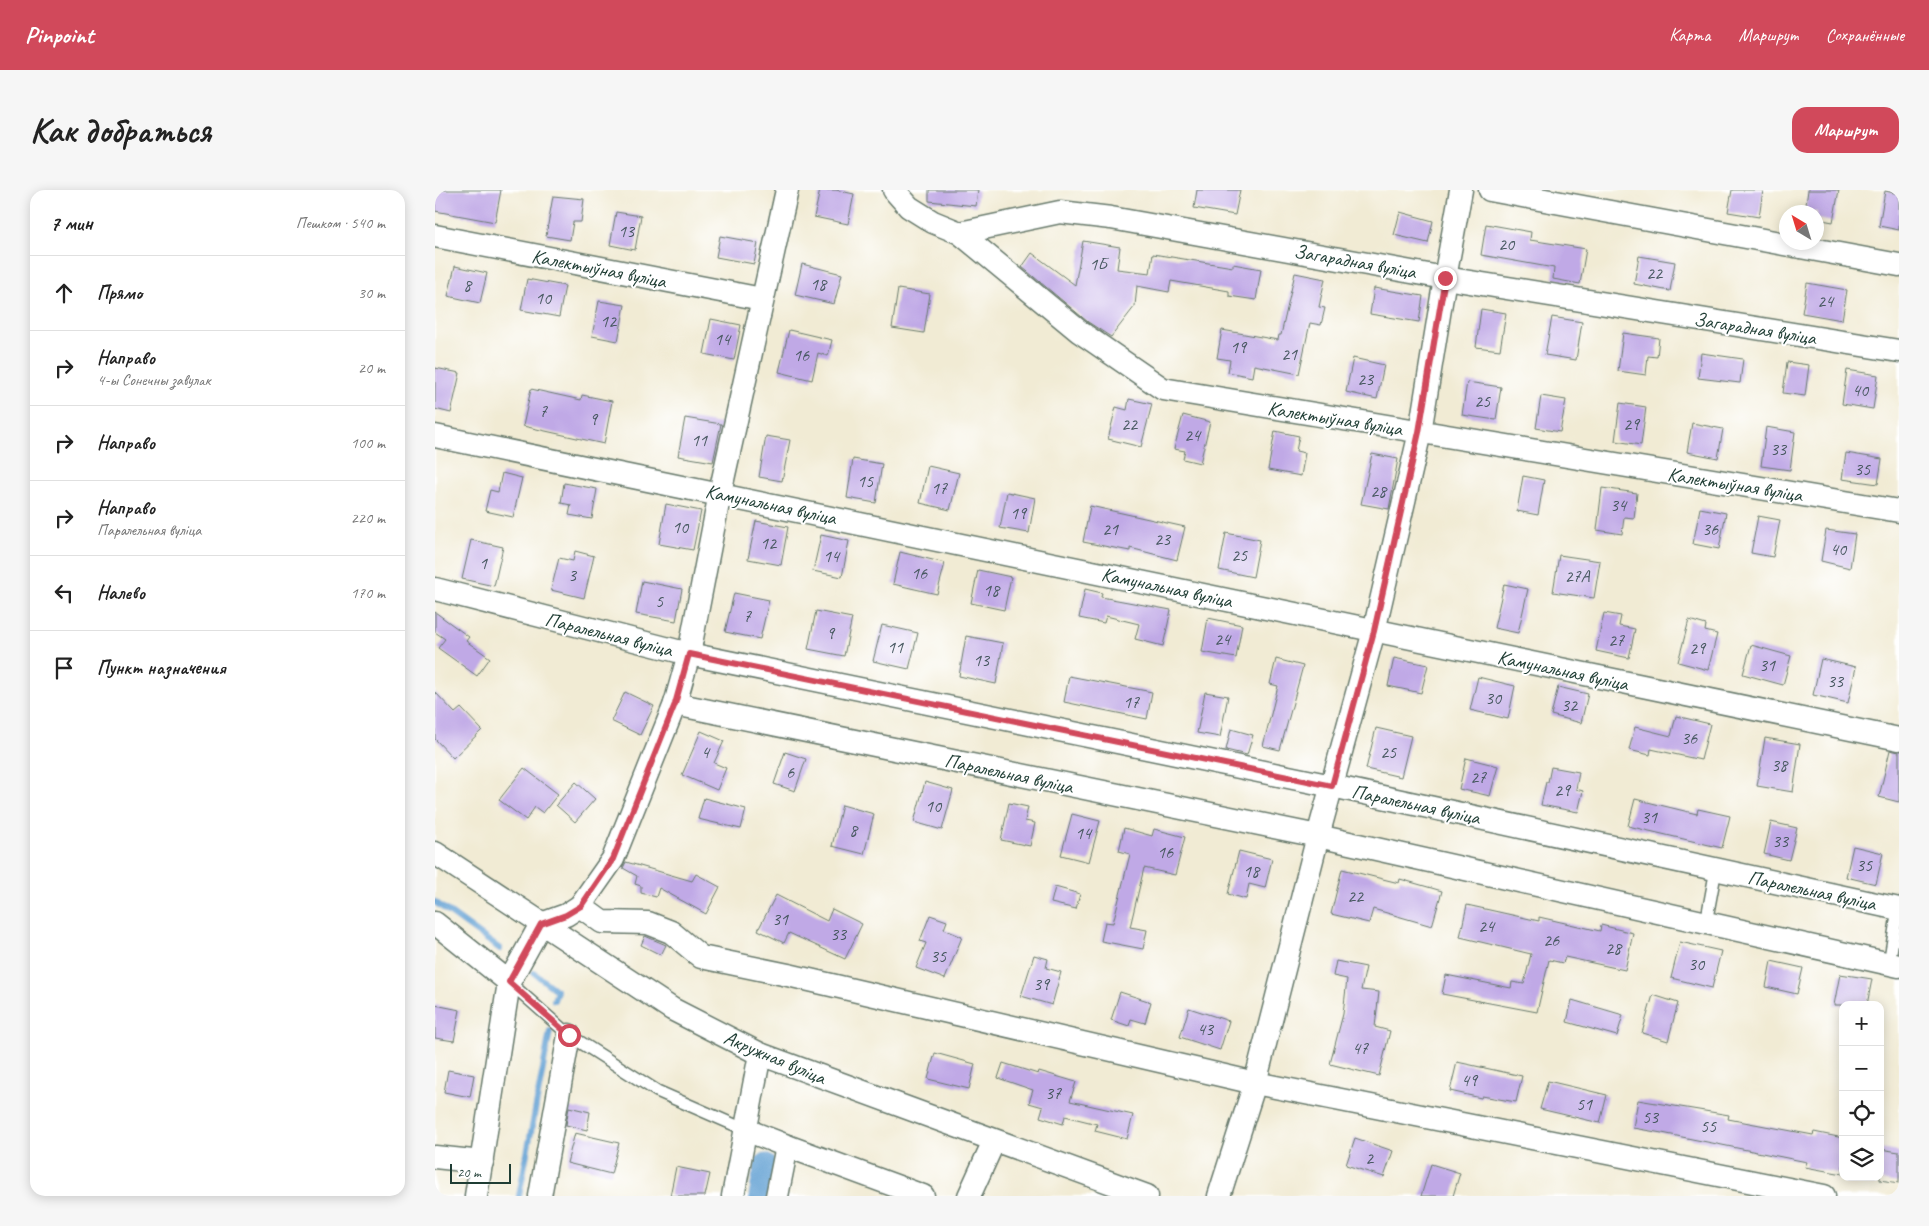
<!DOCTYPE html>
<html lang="ru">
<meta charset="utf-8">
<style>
body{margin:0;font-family:Caveat,sans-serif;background:#f6f6f6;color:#222}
.controls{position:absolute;right:15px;bottom:15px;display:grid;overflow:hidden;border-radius:10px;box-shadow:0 2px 12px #0003}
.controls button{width:45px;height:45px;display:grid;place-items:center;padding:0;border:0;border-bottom:1px solid #e0e0e0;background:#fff;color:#222;font:25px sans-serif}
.compass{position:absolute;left:1344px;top:15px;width:45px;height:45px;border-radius:50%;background:#fff;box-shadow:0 2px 12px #0003;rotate:322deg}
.scale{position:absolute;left:15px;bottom:12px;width:61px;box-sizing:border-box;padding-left:5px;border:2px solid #1f3d34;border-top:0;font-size:14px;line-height:18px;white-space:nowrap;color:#1f3d34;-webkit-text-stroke:4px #fff;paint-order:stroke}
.stop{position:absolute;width:15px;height:15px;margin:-11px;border:4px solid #d1495b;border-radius:50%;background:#fff}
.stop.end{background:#d1495b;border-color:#fff;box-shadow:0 1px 5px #0008}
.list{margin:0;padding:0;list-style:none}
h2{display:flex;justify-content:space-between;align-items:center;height:65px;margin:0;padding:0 20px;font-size:21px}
h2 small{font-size:16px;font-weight:400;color:#767676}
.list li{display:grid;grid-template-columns:32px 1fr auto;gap:15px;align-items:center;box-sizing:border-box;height:75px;padding:0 20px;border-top:1px solid #e0e0e0}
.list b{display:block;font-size:19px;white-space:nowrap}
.list p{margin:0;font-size:16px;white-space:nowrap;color:#767676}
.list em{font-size:16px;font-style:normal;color:#767676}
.icon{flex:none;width:28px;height:28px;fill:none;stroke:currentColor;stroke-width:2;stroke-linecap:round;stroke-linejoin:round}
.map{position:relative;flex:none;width:1464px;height:1006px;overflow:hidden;border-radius:15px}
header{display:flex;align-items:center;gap:30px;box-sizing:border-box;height:70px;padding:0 25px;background:#d1495b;color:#fff}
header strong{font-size:24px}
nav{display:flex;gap:28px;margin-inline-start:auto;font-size:18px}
.intro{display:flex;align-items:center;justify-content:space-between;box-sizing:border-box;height:120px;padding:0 30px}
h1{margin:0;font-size:35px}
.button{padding:12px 22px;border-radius:15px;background:#d1495b;color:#fff;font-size:18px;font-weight:700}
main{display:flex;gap:30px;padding:0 30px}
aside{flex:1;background:#fff;border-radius:15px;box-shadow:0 2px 12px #0003}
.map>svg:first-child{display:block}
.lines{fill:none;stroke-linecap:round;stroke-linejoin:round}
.stream{stroke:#62a0d3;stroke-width:6}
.canal{stroke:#62a0d3;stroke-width:21}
.building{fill:#c0a9e6}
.service-casing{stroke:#687a6c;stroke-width:14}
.minor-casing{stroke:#687a6c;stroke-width:25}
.service{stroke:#fff;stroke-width:11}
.minor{stroke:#fff;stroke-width:22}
.route{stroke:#d1495b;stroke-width:6}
.labels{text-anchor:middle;stroke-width:4;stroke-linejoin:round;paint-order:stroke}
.number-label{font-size:18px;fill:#475860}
.street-label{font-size:20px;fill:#1f3d34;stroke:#fff}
</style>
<header>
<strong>Pinpoint</strong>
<nav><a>Карта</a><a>Маршрут</a><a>Сохранённые</a></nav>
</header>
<div class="intro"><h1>Как добраться</h1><a class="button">Маршрут</a></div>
<main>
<aside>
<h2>7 мин<small>Пешком · 540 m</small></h2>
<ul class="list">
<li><svg class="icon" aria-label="ahead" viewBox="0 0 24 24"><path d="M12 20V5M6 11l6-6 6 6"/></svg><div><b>Прямо</b></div><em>30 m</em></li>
<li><svg class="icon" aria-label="right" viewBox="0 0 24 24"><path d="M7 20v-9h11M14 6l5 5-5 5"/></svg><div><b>Направо</b><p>4-ы Сонечны завулак</p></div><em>20 m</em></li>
<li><svg class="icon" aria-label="right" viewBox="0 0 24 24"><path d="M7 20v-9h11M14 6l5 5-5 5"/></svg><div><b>Направо</b></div><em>100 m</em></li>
<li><svg class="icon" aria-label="right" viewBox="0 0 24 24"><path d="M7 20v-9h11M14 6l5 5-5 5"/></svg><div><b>Направо</b><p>Паралельная вуліца</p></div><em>220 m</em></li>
<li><svg class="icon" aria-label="left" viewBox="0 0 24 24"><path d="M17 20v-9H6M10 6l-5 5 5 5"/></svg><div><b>Налево</b></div><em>170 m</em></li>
<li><svg class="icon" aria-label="arrive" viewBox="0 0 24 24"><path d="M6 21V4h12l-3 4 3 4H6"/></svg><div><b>Пункт назначения</b></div></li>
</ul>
</aside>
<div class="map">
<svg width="1464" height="1006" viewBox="0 0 1464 1006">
<rect width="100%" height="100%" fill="#fff"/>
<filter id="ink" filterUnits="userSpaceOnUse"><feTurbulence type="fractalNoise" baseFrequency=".02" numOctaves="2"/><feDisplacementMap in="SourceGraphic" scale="10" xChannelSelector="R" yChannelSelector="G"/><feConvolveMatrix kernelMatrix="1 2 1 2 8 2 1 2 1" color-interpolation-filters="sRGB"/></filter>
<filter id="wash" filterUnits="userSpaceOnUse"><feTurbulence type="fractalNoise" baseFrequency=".0096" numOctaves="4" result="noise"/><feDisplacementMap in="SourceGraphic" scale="20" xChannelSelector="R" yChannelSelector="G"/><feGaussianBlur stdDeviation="1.12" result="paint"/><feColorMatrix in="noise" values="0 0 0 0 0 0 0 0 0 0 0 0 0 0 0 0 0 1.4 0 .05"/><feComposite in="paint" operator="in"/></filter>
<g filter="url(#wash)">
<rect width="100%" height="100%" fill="#f1ebd4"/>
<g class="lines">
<g class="stream">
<path d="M0,712l65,47"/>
<path d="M99,783l23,18 -3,9"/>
<path d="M84,1006l31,-165"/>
</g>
<path class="canal" d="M324,1006l6,-32"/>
</g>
<g id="blocks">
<g class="building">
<path d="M0,0h66l-6,32 -60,-11z"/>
<path d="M385,0h16l18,4 -6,30 -34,-7z"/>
<path d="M494,0h49l-2,16 -47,-5z"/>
<path d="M762,0h43l-5,25 -41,-7z"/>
<path d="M1297,0h31l-4,27 -31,-5z"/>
<path d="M1373,0h31l-6,32 -16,-3v-7h-12z"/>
<path d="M1450,1l14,3v36l-20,-4z"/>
<path d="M118,6l31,3 -3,23h-8l-3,18 -24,-4z"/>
<path d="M181,22l25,4 -6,34 -25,-5z"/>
<path d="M965,22l33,9 -5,22 -34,-8z"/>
<path d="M1051,34l45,8 -1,8 56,9 -6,35 -27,-5 1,-11 -73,-13z"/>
<path d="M285,46l38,7 -4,21 -38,-7z"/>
<path d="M648,51l37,6 -3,22 33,4 3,-19 80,13v-3l28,5 -5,31 -27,-4v-5l-58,-10 -2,11 -32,-6 -2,20 -24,31 -23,-15 -66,-55 10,-14 43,32z"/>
<path d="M1204,66l36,6 -5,29 -36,-7z"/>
<path d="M367,74l40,10 -8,30 -39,-9z"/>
<path d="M20,76l32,7 -7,30 -32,-7z"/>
<path d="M860,83l30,6 -6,28 6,1 -4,17 -11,-2 -11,51 -45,-9 -2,12 -24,-5 2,-12 -13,-2 5,-28 56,10 1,-5h2z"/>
<path d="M92,89l38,7 -6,31 -38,-7z"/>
<path d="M1372,93l40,7 -5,30 -40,-7z"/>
<path d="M939,98l49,8 -4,26 -49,-8z"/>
<path d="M463,99l32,5 -6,39 -32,-5z"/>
<path d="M164,111l26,4 -7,36 -26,-5z"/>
<path d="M1046,119l25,4 -6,37 -24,-3z"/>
<path d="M1117,127l30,5 -6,38 -31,-5z"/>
<path d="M276,129l30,6 -7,35 -30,-6z"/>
<path d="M354,140l43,10 -4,16 -10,-3 -6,27 -33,-8z"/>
<path d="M1188,143l36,5 -2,19 -9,-1 -2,19 -28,-4z"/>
<path d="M1266,163l42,6 -3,24 -42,-5z"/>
<path d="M918,168l31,7 -7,34 -31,-7z"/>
<path d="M1352,172l22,3 -4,31 -22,-3z"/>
<path d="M0,178l25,5 -9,40 -16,-4z"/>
<path d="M1412,180l31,5 -5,34 -31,-5z"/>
<path d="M1032,192l34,5 -5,33 -34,-5z"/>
<path d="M96,199l50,11 1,-5 30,6 -8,43 -81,-18z"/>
<path d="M1106,206l25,4 -6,32 -24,-4z"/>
<path d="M694,209l23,5 -11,43 -33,-8 8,-32 11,3z"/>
<path d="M1185,213l26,4 -5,38 -26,-4z"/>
<path d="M748,225l27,7 -10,41 -17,-4 2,-8 -11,-2z"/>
<path d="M250,228l36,6 -8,38 -35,-6z"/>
<path d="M1257,233l31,6 -5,29 -31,-6z"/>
<path d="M1331,237l29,5 -5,38 -29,-4z"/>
<path d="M840,241l24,5 -3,15 9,2 -4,23 -33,-6z"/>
<path d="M331,246l24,4 -8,41 -23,-4z"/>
<path d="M1411,263l36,6 -4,25 -36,-5z"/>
<path d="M937,264l26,5 -9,50 -28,-5z"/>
<path d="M418,269l29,5 -6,39 -29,-5z"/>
<path d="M493,276l31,7 -9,37 -30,-7z"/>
<path d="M67,283l20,5 -9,39 -28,-6 5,-21 8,2z"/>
<path d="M1088,286l21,4 -6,35 -21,-4z"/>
<path d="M129,293l33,6 -5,30 -23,-4 2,-10 -10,-2z"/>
<path d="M1167,298l35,5 -3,25 -10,-1 -2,17 -25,-4z"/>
<path d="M572,302l28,6 -6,35 -29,-5z"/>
<path d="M231,314l35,7 -8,39 -34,-6z"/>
<path d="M655,316l95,21 -8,33 -47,-12v3l-47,-9z"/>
<path d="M1265,318l26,5 -7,36 -26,-5z"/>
<path d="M1323,326l22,4 -7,37 -22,-4z"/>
<path d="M321,331l32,6 -7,38 -33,-6z"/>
<path d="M1391,340l29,4 -5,34 -29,-7z"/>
<path d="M791,343l34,7 -7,37 -34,-7z"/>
<path d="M386,345l28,6 -7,36 -29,-6z"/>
<path d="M36,350l32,7 -9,39 -32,-7z"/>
<path d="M140,361l19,5 -10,42 -33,-8 8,-32 14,3z"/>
<path d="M465,362l45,11 -8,31 -44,-10z"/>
<path d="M1124,365l41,6 -6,37 -41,-6z"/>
<path d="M543,380l33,7 -7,33 -33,-7z"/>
<path d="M207,391l40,8 -6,32 -40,-7z"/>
<path d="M1069,394l24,5 -10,44 -24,-5z"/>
<path d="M650,399l17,4 -1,4 70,13 -8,36 -28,-7 4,-15 -33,-8 -2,7 -25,-5z"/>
<path d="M299,403l35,7 -9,39 -35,-7z"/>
<path d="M381,421l36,7 -8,38 -36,-7z"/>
<path d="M0,422l34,25 -3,4 24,17 -13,18 -39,-28 7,-9 -10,-7z"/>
<path d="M1169,423l17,3 -2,10 16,3 -6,29 -33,-7z"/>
<path d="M773,428l34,7 -6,33 -34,-6z"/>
<path d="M1254,430l17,5 -1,6 12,3 -9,36 -30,-8z"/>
<path d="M447,435l36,8 -9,36 -36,-8z"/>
<path d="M531,446l37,7 -7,41 -37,-8z"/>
<path d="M1316,455l40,11 -8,29 -40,-11z"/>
<path d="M959,468l34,7 -7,28 -33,-7z"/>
<path d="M841,469l27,7 -23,84 -17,-4 15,-60 -8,-2z"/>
<path d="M1386,469l35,8 -8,36 -35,-8z"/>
<path d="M634,486l83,16 -5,27 -83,-17z"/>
<path d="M1043,487l37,9 -7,33 -38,-9z"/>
<path d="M1123,497l30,7 -7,29 -30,-8z"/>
<path d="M0,502l20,21 6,-5 21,22 -29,28 -18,-19z"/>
<path d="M190,502l29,14 -14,29 -29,-14z"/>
<path d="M770,502l23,4 -8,41 -23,-4z"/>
<path d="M1241,526l34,8 -9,36 -50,-11 -1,6 -21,-5 6,-23 36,9z"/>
<path d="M941,538l35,8 -10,41 -35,-8z"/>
<path d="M796,539l22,6 -6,20 -21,-5z"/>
<path d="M266,541l23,10 -10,22 12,5 -9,22 -35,-15z"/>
<path d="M1330,548l35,6 -7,48 -36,-6z"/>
<path d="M1455,560l9,2v50l-20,-5z"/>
<path d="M350,562l21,7 -11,32 -21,-7z"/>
<path d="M1031,568l32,8 -8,30 -31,-7z"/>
<path d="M1116,577l28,5 -3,17 7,2 -5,21 -37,-7 5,-23h2z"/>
<path d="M89,578l34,26 -15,19 -8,-6 -9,13 -27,-20z"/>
<path d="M141,592l19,17 -20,23 -19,-17z"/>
<path d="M490,592l28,8 -11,40 -28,-8z"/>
<path d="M269,608l42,11 -5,20 -43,-10z"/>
<path d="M1200,609l62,15 1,-5 32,7 -8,32 -94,-22z"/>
<path d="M574,613l19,4 -3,14 10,2 -5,23 -29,-6z"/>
<path d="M407,615l32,9 -10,40 -32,-8z"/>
<path d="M637,624l28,7 -11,41 -28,-7z"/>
<path d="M1336,632l26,6 -8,32 -25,-6z"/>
<path d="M689,638l28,8 2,-7 31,8 -10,38 -31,-7 -14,59 17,3 -4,19 -42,-8 4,-19 8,1 17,-69 -11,-3z"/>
<path d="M1418,656l30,7 -7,31 -30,-7z"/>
<path d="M804,661l33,8 -7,29 -16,-4 -3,15 -18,-5z"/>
<path d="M191,672l66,19 4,-7 24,13 -14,27 -47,-26 -3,9 -15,-4v-7l-6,-2 2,-8 -14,-8z"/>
<path d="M907,679l57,14 1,-4 42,12 -10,35 -59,-17 -4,14 -38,-9z"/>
<path d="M620,697l25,7 -4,15 -25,-6z"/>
<path d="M341,705l51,26 5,-12 30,15 -17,35 -56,-26 -5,10 -26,-13z"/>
<path d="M1032,715l72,16v-4l61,14 1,-6 32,8 -8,37 -60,-13 -2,6 -14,-3 -12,52 -95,-18 4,-19 65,13 1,-6 12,2 7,-30 -71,-17z"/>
<path d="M495,725l17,6 -3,8 18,8 -17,42 -29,-11 10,-25 -6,-2z"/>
<path d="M210,746l21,9 -5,10 -20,-10z"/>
<path d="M1245,752l41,9 -9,37 -41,-10z"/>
<path d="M599,765l14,4 -2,9 15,4 -9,33 -31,-9z"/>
<path d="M901,771l30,6 -5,23 18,2 -4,35 15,4 -11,45 -49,-12 13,-50 4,-35 -14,-3z"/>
<path d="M1336,771l32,7 -6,26 -31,-7z"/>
<path d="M1405,784l32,5 -5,26h-33z"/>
<path d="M685,802l31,10 -6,21 -14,-4 -2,7 -18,-6z"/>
<path d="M1218,805l25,8 -10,38 -26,-8z"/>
<path d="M1137,810l51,15 -6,21 -50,-14z"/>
<path d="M0,815l25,5 -6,31 -19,-3z"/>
<path d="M754,818l40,13 -9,29 -40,-13z"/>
<path d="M500,863l40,11 -6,25 -41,-10z"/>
<path d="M1022,872l65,14 -6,26 -34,-6 -1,2 -31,-7z"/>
<path d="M568,873l35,11 1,-3 37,11 -6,19 63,14 -6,24 -32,-8 2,-7 -32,-8 -2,8 -23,-7 3,-10 -14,-4 4,-13 -35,-12z"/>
<path d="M13,880l26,5 -4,22 -26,-5z"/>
<path d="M1113,891l59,14 -7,28 -60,-14z"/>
<path d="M1203,910l91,15 -1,4 85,16 1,-3 29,6v36l-38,-7 2,-5 -145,-29 -29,-5z"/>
<path d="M134,917l21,5 -3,18 -21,-5z"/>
<path d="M140,943l44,10 -8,31 -44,-11z"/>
<path d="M920,948l38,13 -9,26 -38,-12z"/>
<path d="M1445,959l19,3v31l-19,-3z"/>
<path d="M996,974l29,9 -7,23h-32z"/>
<path d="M241,977l34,7 -5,22h-35z"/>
</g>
</g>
</g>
<g filter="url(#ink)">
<use href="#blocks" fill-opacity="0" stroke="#687a6c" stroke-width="1"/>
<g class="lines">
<defs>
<g id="service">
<path d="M1271,733l10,-54"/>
<path d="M1454,774l9,-55"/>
<path d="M74,792l60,53 88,56 89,39"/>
</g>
<g id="minor">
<path d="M459,0l15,17 24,15 27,11 120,99 83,57 736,122"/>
<path d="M1055,0l409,75"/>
<path d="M525,43l100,-21 51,6 334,60 454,73"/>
<path d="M0,46l327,63"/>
<path d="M0,246c489,98 976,203 1464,303"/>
<path d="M0,399l254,65 643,132 567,123"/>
<path d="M240,514l643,132 581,130"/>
<path d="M0,663l237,156 88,45 387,142"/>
<path d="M145,716l22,16 46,1 23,9 30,25 87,18 467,108 569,113"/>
<path d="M0,733l74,59"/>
<path d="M311,940l41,16 -10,50"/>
<path d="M352,956l136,50"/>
<path d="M0,967l47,5"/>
<path d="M41,1006l33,-214 32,-58 25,-9 14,-9 33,-47 62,-155 14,-50 31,-161 67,-303"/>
<path d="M105,1006l29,-161"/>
<path d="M298,1006l27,-142"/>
<path d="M534,1006l25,-55"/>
<path d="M784,1006l36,-113 63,-247 56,-205 46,-199 25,-154 16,-88"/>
</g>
</defs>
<use href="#service" class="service-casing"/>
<use href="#minor" class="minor-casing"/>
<use href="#service" class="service"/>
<use href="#minor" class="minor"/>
</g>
</g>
<g class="lines" filter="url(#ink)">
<path class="route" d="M134,845l-60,-53 32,-58 25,-9 15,-9 32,-47 62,-155 14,-50 643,132 42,-155 45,-199 26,-154"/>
</g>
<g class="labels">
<g class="number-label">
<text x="191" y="47">13</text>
<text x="1071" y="60">20</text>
<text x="663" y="80">1Б</text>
<text x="1219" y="89">22</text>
<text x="383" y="100">18</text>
<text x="32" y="101">8</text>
<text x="108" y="114">10</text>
<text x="1390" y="117">24</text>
<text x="173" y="137">12</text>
<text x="287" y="155">14</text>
<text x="803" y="163">19</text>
<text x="854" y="170">21</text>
<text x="366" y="171">16</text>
<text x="930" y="195">23</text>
<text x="1425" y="206">40</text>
<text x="1047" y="217">25</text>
<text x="108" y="227">7</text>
<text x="158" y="235">9</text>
<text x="694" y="240">22</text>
<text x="1196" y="240">29</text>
<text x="757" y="251">24</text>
<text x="264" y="256">11</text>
<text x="1343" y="265">33</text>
<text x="1427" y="285">35</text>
<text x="430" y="297">15</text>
<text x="504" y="304">17</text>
<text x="943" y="307">28</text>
<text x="1183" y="321">34</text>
<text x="583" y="329">19</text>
<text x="245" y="343">10</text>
<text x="675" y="345">21</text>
<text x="1275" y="345">36</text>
<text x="727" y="355">23</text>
<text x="333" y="359">12</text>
<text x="1403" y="365">40</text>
<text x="804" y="371">25</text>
<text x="396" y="372">14</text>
<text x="48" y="379">1</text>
<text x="484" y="389">16</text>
<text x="137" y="391">3</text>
<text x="1142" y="392">27А</text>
<text x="556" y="406">18</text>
<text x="224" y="417">5</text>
<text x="312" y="432">7</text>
<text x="395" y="449">9</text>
<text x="787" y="455">24</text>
<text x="1181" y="456">27</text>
<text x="460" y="463">11</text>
<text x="1262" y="464">29</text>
<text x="546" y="476">13</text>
<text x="1332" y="481">31</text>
<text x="1400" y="497">33</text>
<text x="1058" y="514">30</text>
<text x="696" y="518">17</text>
<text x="1134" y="521">32</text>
<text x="1254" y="554">36</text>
<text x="270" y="568">4</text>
<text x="953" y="568">25</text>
<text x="1344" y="581">38</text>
<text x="355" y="588">6</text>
<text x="1043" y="593">27</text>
<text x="1127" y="606">29</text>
<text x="498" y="622">10</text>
<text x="1214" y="633">31</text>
<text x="418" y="646">8</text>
<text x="648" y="649">14</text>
<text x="1345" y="657">33</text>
<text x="730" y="668">16</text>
<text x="1429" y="681">35</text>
<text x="816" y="687">18</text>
<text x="920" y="712">22</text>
<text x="345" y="735">31</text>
<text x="1051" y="742">24</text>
<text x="403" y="750">33</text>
<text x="1116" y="756">26</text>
<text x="1178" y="764">28</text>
<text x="503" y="772">35</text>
<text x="1261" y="780">30</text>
<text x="606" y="800">39</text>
<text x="770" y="845">43</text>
<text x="925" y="864">47</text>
<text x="1034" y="896">49</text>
<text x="618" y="909">37</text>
<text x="1149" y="920">51</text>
<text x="1215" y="933">53</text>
<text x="1273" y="942">55</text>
<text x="934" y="974">2</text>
</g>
<g class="street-label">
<text transform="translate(920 71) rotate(10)" y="7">Загарадная вуліца</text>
<text transform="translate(164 78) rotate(11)" y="7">Калектыўная вуліца</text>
<text transform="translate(1320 138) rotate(9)" y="7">Загарадная вуліца</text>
<text transform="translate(900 228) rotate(9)" y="7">Калектыўная вуліца</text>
<text transform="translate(1300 294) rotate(9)" y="7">Калектыўная вуліца</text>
<text transform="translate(336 314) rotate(12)" y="7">Камунальная вуліца</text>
<text transform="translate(732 397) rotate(12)" y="7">Камунальная вуліца</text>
<text transform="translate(174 444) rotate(14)" y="7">Паралельная вуліца</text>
<text transform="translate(1128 480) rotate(12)" y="7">Камунальная вуліца</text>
<text transform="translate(574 583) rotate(12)" y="7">Паралельная вуліца</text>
<text transform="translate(981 614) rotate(12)" y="7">Паралельная вуліца</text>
<text transform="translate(1377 700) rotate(12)" y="7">Паралельная вуліца</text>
<text transform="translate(340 867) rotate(23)" y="7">Акружная вуліца</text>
</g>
</g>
</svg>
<div class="controls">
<button>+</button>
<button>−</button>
<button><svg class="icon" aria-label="locate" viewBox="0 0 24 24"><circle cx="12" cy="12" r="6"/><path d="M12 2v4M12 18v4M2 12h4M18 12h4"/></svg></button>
<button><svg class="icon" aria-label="layers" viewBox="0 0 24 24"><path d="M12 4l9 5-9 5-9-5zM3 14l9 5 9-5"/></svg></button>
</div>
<svg class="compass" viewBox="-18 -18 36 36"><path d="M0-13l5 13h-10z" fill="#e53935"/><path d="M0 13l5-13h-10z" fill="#767676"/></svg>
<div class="scale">20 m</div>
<div class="stop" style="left:134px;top:845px"></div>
<div class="stop end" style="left:1010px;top:88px"></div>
</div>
</main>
